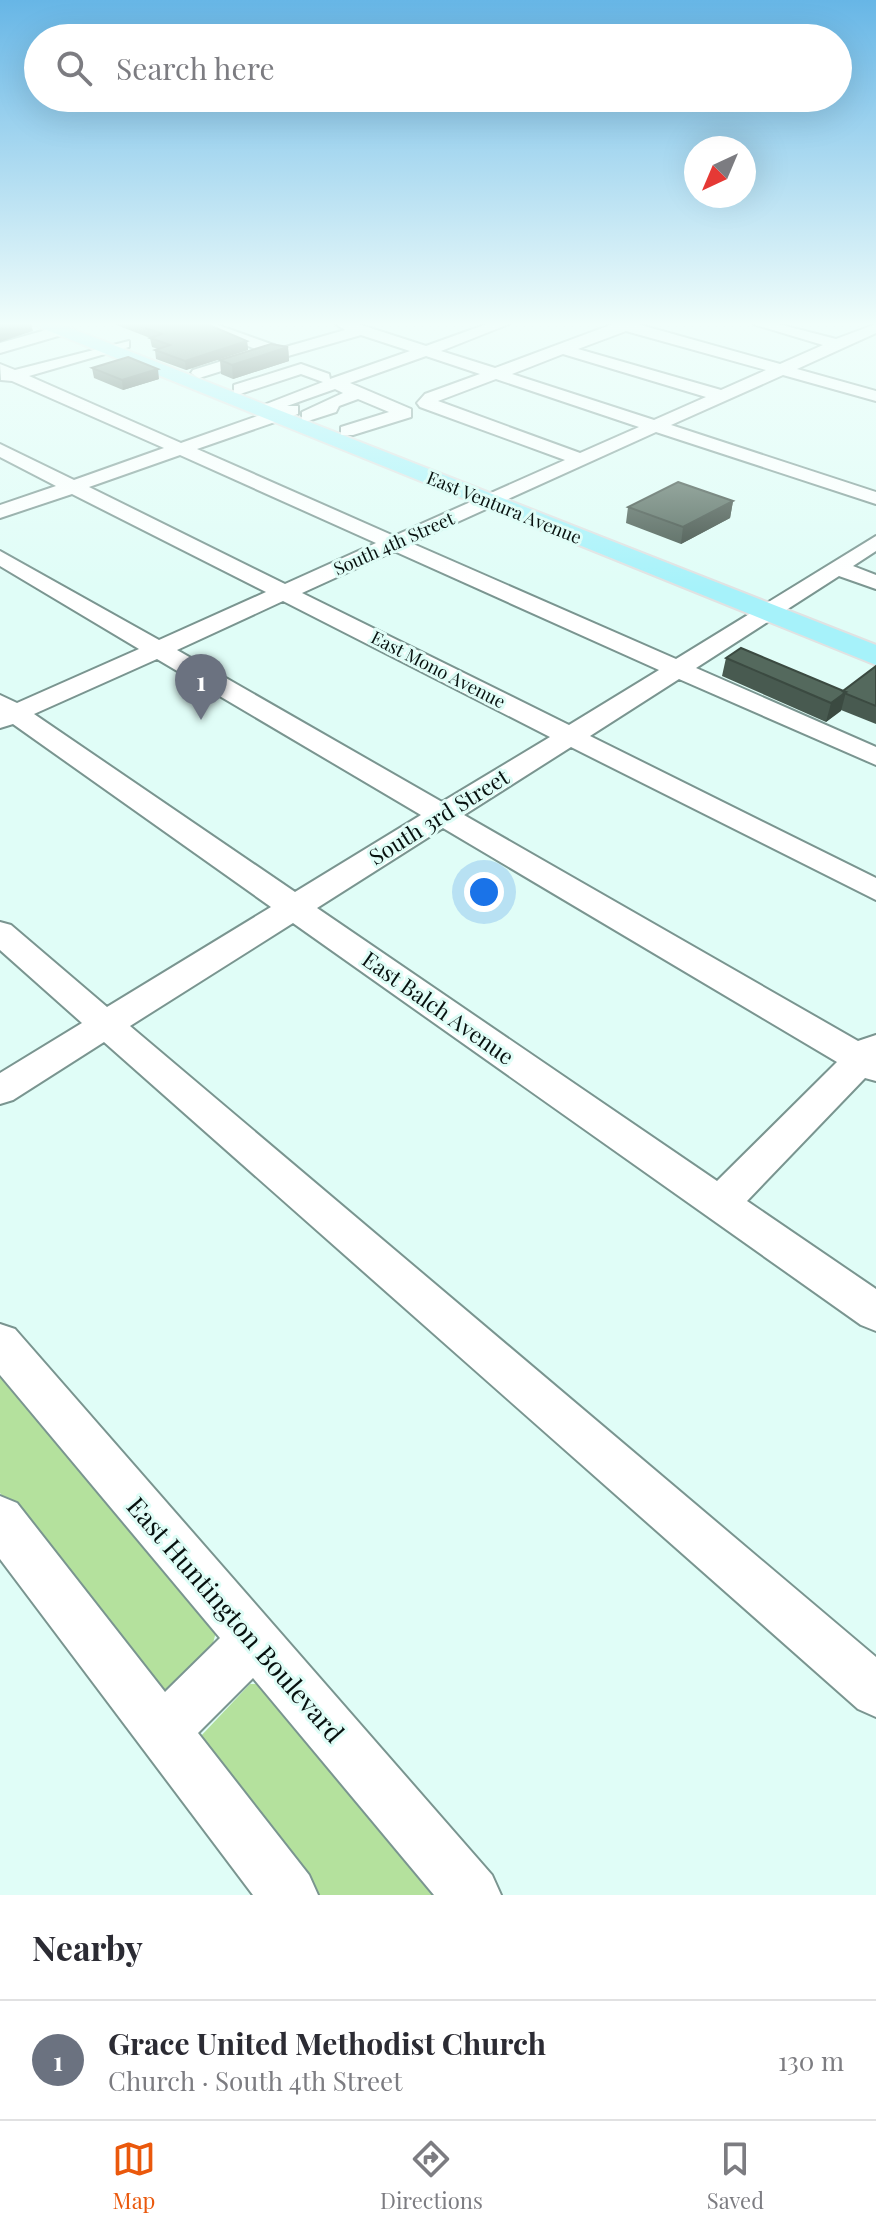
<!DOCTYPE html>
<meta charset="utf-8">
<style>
body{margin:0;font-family:"Playfair Display",serif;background:#f2f2f3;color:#2b2b33}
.compass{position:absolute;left:684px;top:136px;width:72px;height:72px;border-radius:50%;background:#fff;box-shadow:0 8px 32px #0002;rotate:224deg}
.you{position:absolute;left:484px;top:892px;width:28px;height:28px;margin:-20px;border:6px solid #fff;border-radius:50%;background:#1a73e8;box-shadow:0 0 0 12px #1a73e833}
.badge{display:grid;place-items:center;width:52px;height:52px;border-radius:50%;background:#ea580c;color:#fff;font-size:26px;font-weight:700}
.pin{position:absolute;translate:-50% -66px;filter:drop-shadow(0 2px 4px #0008)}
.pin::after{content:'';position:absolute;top:42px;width:28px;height:24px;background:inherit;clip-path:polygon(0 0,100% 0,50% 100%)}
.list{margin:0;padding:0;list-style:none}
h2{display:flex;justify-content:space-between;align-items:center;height:104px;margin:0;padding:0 32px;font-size:34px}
h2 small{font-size:26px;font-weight:400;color:#7c7c81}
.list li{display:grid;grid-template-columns:52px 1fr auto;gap:24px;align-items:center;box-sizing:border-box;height:120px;padding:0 32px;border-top:2px solid #e1e1e2}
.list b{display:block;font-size:30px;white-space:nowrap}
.list p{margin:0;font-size:26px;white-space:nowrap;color:#7c7c81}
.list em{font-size:26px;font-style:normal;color:#7c7c81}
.icon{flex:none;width:44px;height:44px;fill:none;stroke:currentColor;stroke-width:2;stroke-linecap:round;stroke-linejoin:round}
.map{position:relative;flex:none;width:876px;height:1895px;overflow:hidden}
.search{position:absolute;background:#fff;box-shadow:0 8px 32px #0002;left:24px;right:24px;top:24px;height:88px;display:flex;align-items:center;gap:20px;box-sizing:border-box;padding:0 28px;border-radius:44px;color:#7c7c81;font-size:30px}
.sheet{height:224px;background:#fff}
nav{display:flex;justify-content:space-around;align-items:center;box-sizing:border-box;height:112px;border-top:2px solid #e1e1e2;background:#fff;font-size:22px;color:#7c7c81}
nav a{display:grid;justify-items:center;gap:4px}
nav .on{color:#ea580c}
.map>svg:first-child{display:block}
.green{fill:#b4e19d}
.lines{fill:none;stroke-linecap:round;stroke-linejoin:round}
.minor-casing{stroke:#7a9590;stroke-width:4}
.major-casing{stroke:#e1e2e2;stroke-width:4}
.minor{fill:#fff;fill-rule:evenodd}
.major{fill:#a6f2fa;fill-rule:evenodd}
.wall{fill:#485a50}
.shaded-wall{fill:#3b4a41}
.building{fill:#54695d;stroke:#3b4a41;stroke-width:2}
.labels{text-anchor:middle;stroke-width:6;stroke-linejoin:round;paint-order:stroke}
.far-street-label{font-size:18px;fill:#07110f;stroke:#e0fdf7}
.street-label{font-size:22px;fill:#07110f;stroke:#e0fdf7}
.near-street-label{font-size:26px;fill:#07110f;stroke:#e0fdf7}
</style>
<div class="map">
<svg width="876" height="1895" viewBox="0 0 876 1895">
<rect width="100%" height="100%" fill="#e0fdf7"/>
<g class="green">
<path d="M0,1370l216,262 -4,15 -47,44 -12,-3 -153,-195z"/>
<path d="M250,1684h13l177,211h-125l-115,-158z"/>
</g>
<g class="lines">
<defs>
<g id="minor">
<path d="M194,324h21l67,24 63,-18 -9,-6h22l68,22 61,-22h22l-68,27 54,17 118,-44h24l143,40 43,-19 -70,-21h25l58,15 40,-15v9l-79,36 79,22v10l-93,-26 -112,50 205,67v12l-220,-72 -245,111 265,116 200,-123v15l-23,15 23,9v14l-37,-13 -143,92 180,79v18l-197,-86 -89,57 286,142v22l-305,-153 -107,68 394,226 18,-6v46l-11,-3 -118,123 129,88v42l-15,-6 -568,-402 -163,103 746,631v60l-18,-8 -754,-667 -91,58 -13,4v-31l82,-50 -82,-73v-28l11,3 96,82 164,-100 -258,-183 -13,4v-33l17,8 122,-54 -139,-83v-15l159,89 107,-48 -194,-98 -72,24v-13l56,-19 -56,-29v-13l74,36 90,-32 -152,-67 -11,-1 -1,-16 15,6 114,-29v6l-100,29 152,67 88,-31 -13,-4 67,-26 -22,-8 -61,20 -6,-1v-8l67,-21 28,10 1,5 80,-28 -49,-16 -80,23 -13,-5 -2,4 -67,21 -8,-5 2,-3 65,-20zM626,331l140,39 -45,20 -143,-41zM563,354l143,43 -52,23 -142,-46zM426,356l54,18 -55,20 -8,9 3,4 145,53 -171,76 -197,-87 101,-35v-8h-11l48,-17 8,4 -41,19v8l6,1 28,-9 3,-6 19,-7 31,13 -48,15v8h12l58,-18v-8l-61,-26zM496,379l143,48 -59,26 -142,-52zM180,455l196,88 -91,41 -196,-97zM394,551l265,119 -90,55 -267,-132zM283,601l267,136 -108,65 -265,-152zM157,659l264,156 -126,77 -261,-178zM443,828l394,234 -120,119 -400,-273z"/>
<path d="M60,326l8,5 -3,3 -65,19v-10z"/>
<path d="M0,1324l15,5 477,546 9,20h-67l-181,-217 -55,55 111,142 9,20h-65l-253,-336v-63l17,7 148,189 55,-54 -220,-263z"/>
</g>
<path id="major" d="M32,324h28l816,321v20z"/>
</defs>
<use href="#minor" class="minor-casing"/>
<use href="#major" class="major-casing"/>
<use href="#minor" class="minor"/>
<use href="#major" class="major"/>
</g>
<g class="wall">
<path d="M114,324h73l60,17 1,9 -62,20 -30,-11 -1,-9 3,-1 -6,-2 -2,-9z"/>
<path d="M288,347l1,14 -56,18 -12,-5 -1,-14z"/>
<path d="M92,368l67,11 -36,11 -29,-12z"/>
<path d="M733,501l-3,17 -49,26 -55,-21 2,-16z"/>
<path d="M726,658l117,33 33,-25v58l-35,-14 -15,12 -104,-46z"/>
</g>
<g class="shaded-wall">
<path d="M11,324h20l2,7 -33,11v-14z"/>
<path d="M247,341l1,9 -62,20 -1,-9z"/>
<path d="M288,347l1,14 -56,18 -1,-14z"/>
<path d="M158,369l1,10 -36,11 -1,-10z"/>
<path d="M733,501l-3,17 -49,26 2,-17z"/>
<path d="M846,692l-5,19 -15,11 5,-19z"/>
</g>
<g class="building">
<path d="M0,324h11l-11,4z"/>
<path d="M135,324h52l5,2 15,-2 40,17 -62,20 -30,-11 15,-5 -20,-7 12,-4z"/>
<path d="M271,344l17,3 -56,18 -12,-5z"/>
<path d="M128,357l30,12 -36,11 -30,-12z"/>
<path d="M678,482l55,19 -50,26 -55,-20z"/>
<path d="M741,648l105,44 -15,11 -105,-45z"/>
<path d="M876,666v40l-32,-13 2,-1 -3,-1z"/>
</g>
<linearGradient id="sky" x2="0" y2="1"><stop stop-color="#67b6e6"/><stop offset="0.55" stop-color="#f1fefb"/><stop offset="1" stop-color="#f1fefb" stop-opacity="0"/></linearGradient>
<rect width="876" height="589" fill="url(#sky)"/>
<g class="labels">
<g class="far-street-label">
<text transform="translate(504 508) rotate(22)" y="6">East Ventura Avenue</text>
<text transform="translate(394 544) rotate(-24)" y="6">South 4th Street</text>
<text transform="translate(438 670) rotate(27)" y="6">East Mono Avenue</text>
</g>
<g class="street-label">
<text transform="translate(439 817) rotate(-32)" y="8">South 3rd Street</text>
<text transform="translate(438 1008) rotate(35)" y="8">East Balch Avenue</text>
</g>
<g class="near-street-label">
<text transform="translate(235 1620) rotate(49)" y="9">East Huntington Boulevard</text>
</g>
</g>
</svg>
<svg class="compass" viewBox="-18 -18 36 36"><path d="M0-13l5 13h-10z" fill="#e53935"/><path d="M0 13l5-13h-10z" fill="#7c7c81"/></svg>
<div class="you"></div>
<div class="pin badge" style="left:201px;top:720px;background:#6b7280">1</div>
<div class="search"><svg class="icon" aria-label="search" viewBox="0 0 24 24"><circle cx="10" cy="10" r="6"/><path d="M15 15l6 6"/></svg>Search here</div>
</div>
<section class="sheet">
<h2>Nearby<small></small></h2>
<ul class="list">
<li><span class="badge" style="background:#6b7280">1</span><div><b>Grace United Methodist Church</b><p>Church · South 4th Street</p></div><em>130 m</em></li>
</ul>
</section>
<nav>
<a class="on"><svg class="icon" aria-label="map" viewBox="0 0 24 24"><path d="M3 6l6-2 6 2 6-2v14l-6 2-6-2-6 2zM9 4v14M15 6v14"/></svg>Map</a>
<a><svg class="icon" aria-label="directions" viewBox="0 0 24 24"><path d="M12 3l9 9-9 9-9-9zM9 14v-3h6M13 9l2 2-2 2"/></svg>Directions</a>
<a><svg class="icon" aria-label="saved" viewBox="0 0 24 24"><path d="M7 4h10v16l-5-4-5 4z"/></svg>Saved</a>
</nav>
